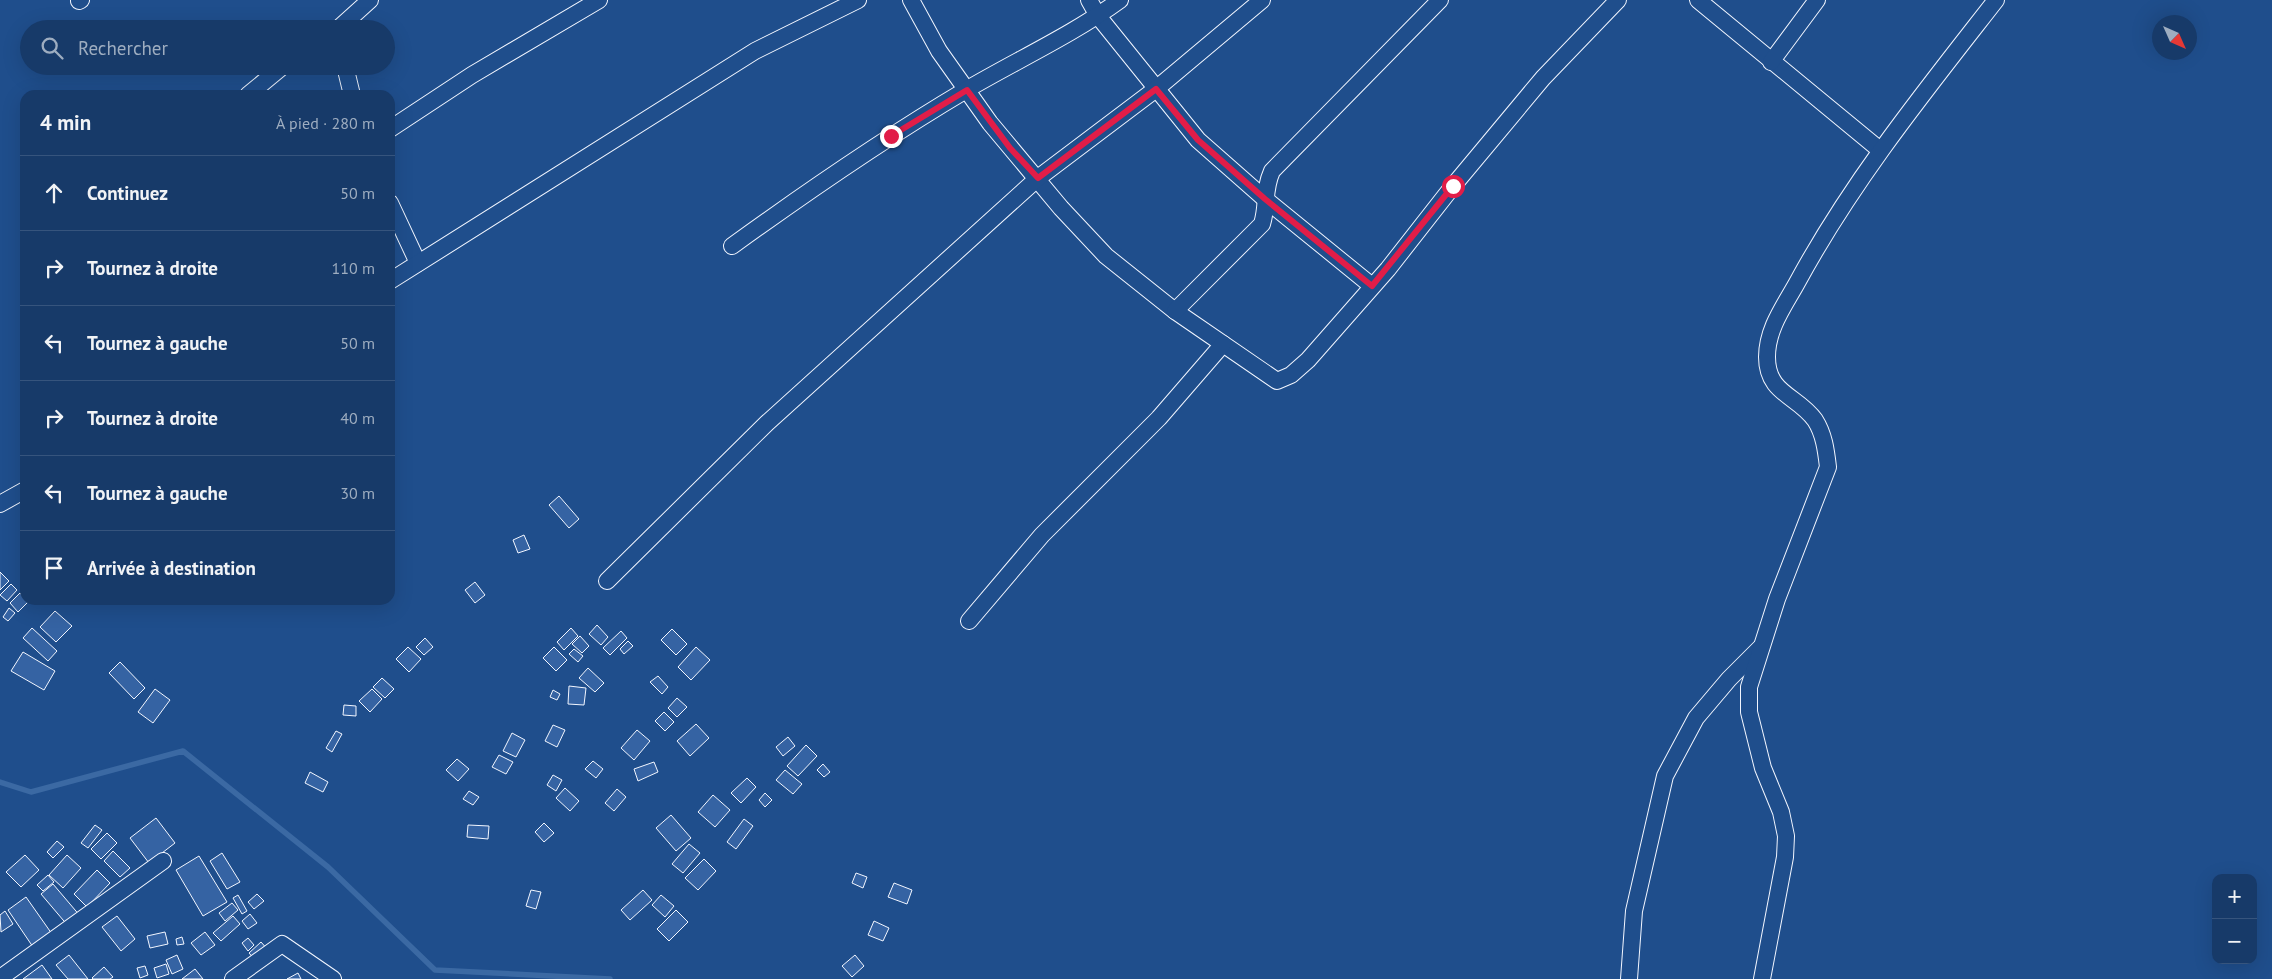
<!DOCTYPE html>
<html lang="fr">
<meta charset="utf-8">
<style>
body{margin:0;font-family:"PT Sans",sans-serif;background:#244571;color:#f1f3f6}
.controls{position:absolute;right:15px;bottom:15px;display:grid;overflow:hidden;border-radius:10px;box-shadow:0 5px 20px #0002}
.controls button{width:45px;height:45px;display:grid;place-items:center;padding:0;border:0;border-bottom:1px solid #36547d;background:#173a69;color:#f1f3f6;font:25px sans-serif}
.compass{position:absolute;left:2152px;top:15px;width:45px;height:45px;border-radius:50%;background:#173a69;box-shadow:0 5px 20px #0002;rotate:135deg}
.stop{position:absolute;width:15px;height:15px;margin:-11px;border:4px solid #e11d48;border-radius:50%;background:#fff}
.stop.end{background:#e11d48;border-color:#fff;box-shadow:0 1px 5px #0008}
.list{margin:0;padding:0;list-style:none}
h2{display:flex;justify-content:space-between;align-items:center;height:65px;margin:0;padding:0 20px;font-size:21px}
h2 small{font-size:16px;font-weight:400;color:#9eadc0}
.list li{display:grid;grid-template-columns:32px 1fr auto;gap:15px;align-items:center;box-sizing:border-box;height:75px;padding:0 20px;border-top:1px solid #36547d}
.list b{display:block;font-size:19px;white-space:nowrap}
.list em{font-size:16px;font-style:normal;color:#9eadc0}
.icon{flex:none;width:28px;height:28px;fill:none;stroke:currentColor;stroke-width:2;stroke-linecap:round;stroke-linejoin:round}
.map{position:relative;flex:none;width:2272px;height:979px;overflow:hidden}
.search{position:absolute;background:#173a69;box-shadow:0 5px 20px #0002;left:20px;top:20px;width:375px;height:55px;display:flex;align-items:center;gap:12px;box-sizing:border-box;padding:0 18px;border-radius:28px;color:#9eadc0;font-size:19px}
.panel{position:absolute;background:#173a69;box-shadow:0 5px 20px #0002;left:20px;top:90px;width:375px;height:515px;border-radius:15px}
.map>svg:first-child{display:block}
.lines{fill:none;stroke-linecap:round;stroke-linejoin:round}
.stream{stroke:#3b69a3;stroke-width:5.5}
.building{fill:#3563a3;stroke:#f2f6ff}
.street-casing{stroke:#f2f6ff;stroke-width:18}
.street{stroke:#1f4e8c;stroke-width:16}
.route{stroke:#e11d48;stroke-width:6}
</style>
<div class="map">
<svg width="2272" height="979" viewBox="0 0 2272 979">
<rect width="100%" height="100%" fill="#1f4e8c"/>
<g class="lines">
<path class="stream" d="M0,782l31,10 152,-41 145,116 107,103 175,9"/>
</g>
<g class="building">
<path d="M559,496l20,23 -10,9 -20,-23z"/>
<path d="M524,535l6,14 -12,4 -5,-13z"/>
<path d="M0,572l9,9 -9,9z"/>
<path d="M475,582l10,13 -10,8 -10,-13z"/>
<path d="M11,584l6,6 -10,11 -7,-6z"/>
<path d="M20,593l8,9 -10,10 -8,-9z"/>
<path d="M9,608l6,5 -7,8 -5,-4z"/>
<path d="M55,611l17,15 -16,16 -16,-15z"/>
<path d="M597,625l11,12 -7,8 -12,-11z"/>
<path d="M32,628l25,23 -9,10 -25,-23z"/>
<path d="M571,628l7,8 -14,14 -7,-8z"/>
<path d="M672,629l15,15 -11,11 -15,-15z"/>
<path d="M621,631l6,7 -17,17 -7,-7z"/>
<path d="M580,636l9,10 -7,7 -10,-9z"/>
<path d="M425,638l8,9 -9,8 -8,-8z"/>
<path d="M628,641l5,5 -9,8 -4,-5z"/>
<path d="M408,647l13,12 -12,13 -13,-13z"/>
<path d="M554,647l13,13 -11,11 -13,-13z"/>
<path d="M696,647l14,13 -19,20 -13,-13z"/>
<path d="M574,649l9,7 -5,6 -9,-8z"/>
<path d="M23,652l32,19 -11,19 -33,-19z"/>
<path d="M120,662l25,26 -11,11 -25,-26z"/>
<path d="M588,668l16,15 -9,9 -16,-14z"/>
<path d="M658,676l10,11 -6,7 -12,-12z"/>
<path d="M382,678l12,11 -9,9 -12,-11z"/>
<path d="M569,686l17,2 -2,17 -16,-1z"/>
<path d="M155,689l15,11 -17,23 -15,-11z"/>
<path d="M372,689l10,10 -12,13 -11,-11z"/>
<path d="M553,690l7,4 -3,6 -7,-3z"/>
<path d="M677,698l10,9 -10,10 -9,-9z"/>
<path d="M344,705l12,1v10l-13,-1z"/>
<path d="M664,712l10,10 -9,9 -10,-10z"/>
<path d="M696,724l13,14 -19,18 -13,-15z"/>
<path d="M553,725l12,5 -8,17 -12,-6z"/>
<path d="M637,730l13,11 -16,19 -13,-12z"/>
<path d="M336,731l6,3 -10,18 -6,-4z"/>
<path d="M512,733l13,7 -9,17 -13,-6z"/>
<path d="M788,737l7,9 -12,10 -7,-9z"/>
<path d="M806,745l11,11 -19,20 -11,-10z"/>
<path d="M499,755l14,7 -7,12 -14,-7z"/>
<path d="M457,759l12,10 -11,12 -12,-11z"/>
<path d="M593,761l10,8 -7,9 -11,-9z"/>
<path d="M654,762l4,10 -20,9 -4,-12z"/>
<path d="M823,764l7,8 -6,5 -7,-7z"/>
<path d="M785,770l17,14 -9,10 -17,-14z"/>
<path d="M310,772l18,10 -5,10 -18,-9z"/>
<path d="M553,775l9,5 -6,11 -9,-6z"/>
<path d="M747,778l9,9 -15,16 -10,-10z"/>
<path d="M565,788l14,13 -9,10 -14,-13z"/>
<path d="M617,789l9,8 -12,14 -9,-8z"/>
<path d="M469,791l10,6 -6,8 -10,-6z"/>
<path d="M765,793l7,7 -7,7 -6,-7z"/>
<path d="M713,795l17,15 -15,17 -17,-15z"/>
<path d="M671,815l20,23 -15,13 -20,-23z"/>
<path d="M156,818l19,25 -26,20 -19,-25z"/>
<path d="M744,819l9,7 -17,23 -9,-7z"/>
<path d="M544,823l10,10 -10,9 -9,-10z"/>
<path d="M95,825l7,5 -14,18 -7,-5z"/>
<path d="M468,825l21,1 -1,13 -21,-2z"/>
<path d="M107,833l10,10 -16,16 -10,-10z"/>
<path d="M57,841l7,6 -11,11 -6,-6z"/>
<path d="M689,844l11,9 -17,20 -11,-9z"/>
<path d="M113,851l17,17 -10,9 -16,-16z"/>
<path d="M222,853l18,29 -13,7 -17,-28z"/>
<path d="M25,855l14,15 -18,17 -15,-15z"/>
<path d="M67,855l14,13 -18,20 -14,-13z"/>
<path d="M199,856l28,46 -24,14 -27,-46z"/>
<path d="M704,859l12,12 -18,19 -13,-12z"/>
<path d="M97,870l13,13 -23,24 -13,-13z"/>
<path d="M856,873l11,4 -4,11 -11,-5z"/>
<path d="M48,875l6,7 -11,9 -6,-6z"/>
<path d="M894,883l18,7 -5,14 -19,-7z"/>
<path d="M53,884l28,33 -12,10 -28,-33z"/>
<path d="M531,890l10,2 -5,17 -10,-3z"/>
<path d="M643,890l9,10 -22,20 -9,-10z"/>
<path d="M257,894l7,7 -10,8 -6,-7z"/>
<path d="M238,895l9,16 -5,3 -9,-16z"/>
<path d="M661,895l13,11 -9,11 -13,-12z"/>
<path d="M26,897l26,37 -19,13 -25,-37z"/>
<path d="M232,903l6,7 -13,11 -6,-8z"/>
<path d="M676,910l12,12 -19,19 -12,-12z"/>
<path d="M5,911l8,13 -12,8 -1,-17z"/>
<path d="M250,914l7,9 -9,6 -6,-8z"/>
<path d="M117,916l18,23 -14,12 -19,-24z"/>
<path d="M233,916l7,8 -19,17 -8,-8z"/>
<path d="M874,921l15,7 -6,13 -15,-6z"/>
<path d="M165,932l3,12 -18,4 -3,-12z"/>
<path d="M205,932l10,13 -14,10 -10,-12z"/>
<path d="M182,937l2,7 -7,1 -1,-6z"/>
<path d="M248,938l6,7 -6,6 -6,-8z"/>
<path d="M261,942l7,8 -12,11 -7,-8z"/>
<path d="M69,955l19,24h-20l-12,-14z"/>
<path d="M177,955l6,14 -11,5 -6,-14z"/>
<path d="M855,955l9,11 -12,11 -10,-11z"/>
<path d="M166,964l3,10 -12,4 -3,-10z"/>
<path d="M42,965l10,14h-29z"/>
<path d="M145,966l3,9 -8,3 -3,-10z"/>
<path d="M104,967l9,10 -3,2h-17l-1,-1z"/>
<path d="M195,969l8,10h-21z"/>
<path d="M298,973l3,6h-14z"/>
</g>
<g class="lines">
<defs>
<g id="street">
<path d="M911,0l28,51 51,72 71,85 45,48 69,55 102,70 14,-6 17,-15 80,-91 65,-83 90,-108 75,-78"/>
<path d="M1089,0l9,16 100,124 67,59 107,87"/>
<path d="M1698,0l182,150"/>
<path d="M79,1l2,-1"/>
<path d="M338,29l32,-29"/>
<path d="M1771,62l46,-62"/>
<path d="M345,66l7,29"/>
<path d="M248,95l35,-29"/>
<path d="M390,129l82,-54 127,-75"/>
<path d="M390,203l28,60"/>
<path d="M732,246c76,-55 153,-108 234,-156 51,-30 106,-55 154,-90"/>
<path d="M390,281l365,-230 103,-51"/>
<path d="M1175,311l87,-87c6,-19 1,-33 10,-53l168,-171"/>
<path d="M0,504l25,-14"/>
<path d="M607,581l160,-158 271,-245 118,-89 106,-89"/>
<path d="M969,621l73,-86 117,-117 64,-74"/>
<path d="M0,978l163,-117"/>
<path d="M233,979l49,-35 51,35"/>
<path d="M1629,979l5,-68 31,-135 31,-58 33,-39 31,-31"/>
<path d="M1762,979l23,-122 1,-21 -5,-24 -18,-44 -14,-56v-25l28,-88 51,-132c-2,-17 -4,-33 -13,-47 -18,-25 -48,-26 -48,-63 0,-29 18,-52 31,-76 55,-101 127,-190 198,-281"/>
</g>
</defs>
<use href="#street" class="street-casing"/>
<use href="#street" class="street"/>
</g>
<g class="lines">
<path class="route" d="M891,136l76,-46 43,58 28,30 118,-89 42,51 67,59 107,87 81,-100"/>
</g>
</svg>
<div class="controls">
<button>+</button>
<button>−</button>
</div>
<svg class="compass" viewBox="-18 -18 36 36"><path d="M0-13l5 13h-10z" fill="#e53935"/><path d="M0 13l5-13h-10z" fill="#9eadc0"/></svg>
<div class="stop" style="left:1453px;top:186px"></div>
<div class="stop end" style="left:891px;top:136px"></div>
<div class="search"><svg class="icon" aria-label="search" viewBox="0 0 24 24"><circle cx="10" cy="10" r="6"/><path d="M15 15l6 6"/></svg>Rechercher</div>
<section class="panel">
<h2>4 min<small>À pied · 280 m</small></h2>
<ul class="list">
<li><svg class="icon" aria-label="ahead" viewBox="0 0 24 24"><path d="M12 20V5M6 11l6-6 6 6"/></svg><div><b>Continuez</b></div><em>50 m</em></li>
<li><svg class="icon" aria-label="right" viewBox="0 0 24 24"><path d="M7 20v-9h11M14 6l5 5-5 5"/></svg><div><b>Tournez à droite</b></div><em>110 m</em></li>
<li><svg class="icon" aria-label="left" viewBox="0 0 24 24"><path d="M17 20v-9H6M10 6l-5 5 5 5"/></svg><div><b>Tournez à gauche</b></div><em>50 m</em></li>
<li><svg class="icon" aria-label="right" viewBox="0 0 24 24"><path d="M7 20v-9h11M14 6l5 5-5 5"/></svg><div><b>Tournez à droite</b></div><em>40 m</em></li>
<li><svg class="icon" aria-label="left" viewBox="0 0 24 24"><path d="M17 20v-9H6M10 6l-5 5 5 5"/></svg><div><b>Tournez à gauche</b></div><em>30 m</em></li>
<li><svg class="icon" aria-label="arrive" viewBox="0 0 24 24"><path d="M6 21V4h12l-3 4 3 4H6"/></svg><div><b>Arrivée à destination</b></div></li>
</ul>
</section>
</div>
